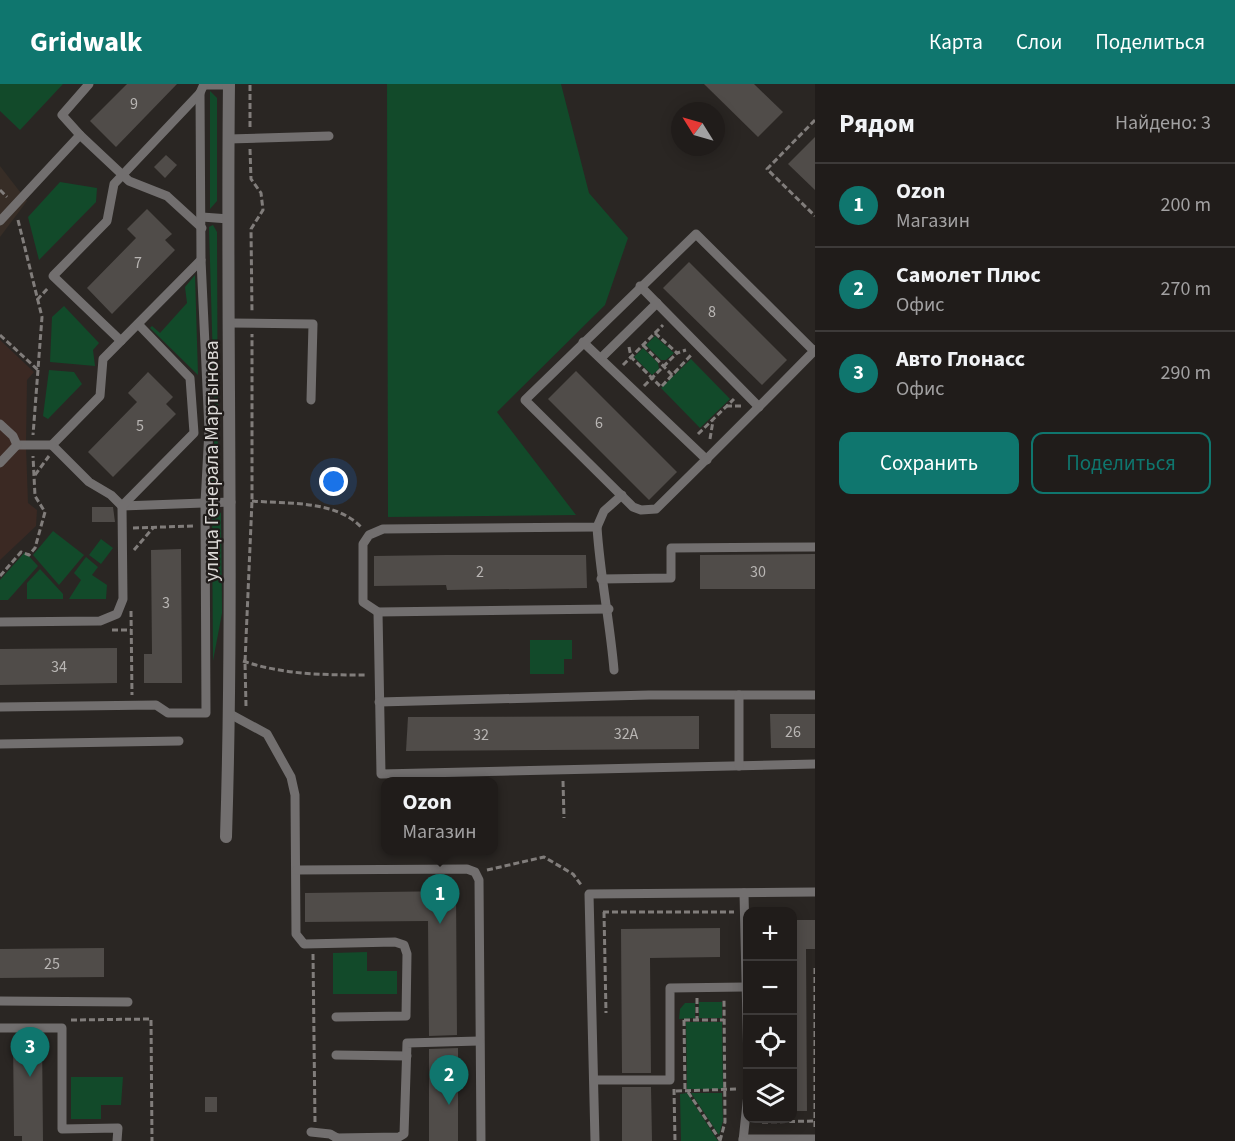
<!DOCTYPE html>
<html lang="ru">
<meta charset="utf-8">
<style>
body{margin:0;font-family:"Source Sans 3",sans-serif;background:#282523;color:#f1f3f6}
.controls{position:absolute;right:18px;bottom:18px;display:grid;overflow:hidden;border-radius:12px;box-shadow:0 3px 15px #0003}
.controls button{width:54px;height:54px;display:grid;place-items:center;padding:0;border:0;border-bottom:2px solid #3d3a39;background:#201c1a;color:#f1f3f6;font:30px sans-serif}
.compass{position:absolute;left:671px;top:18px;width:54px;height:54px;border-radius:50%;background:#201c1a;box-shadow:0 3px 15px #0003;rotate:307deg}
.you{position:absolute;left:334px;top:398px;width:21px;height:21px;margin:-15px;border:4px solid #fff;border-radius:50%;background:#1a73e8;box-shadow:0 0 0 9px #1a73e833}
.badge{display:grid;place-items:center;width:39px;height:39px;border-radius:50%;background:#0f766e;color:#fff;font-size:20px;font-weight:700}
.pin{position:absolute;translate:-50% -50px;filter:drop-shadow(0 2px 3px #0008)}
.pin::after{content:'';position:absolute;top:32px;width:21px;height:18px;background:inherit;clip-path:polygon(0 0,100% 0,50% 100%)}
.popup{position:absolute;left:381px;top:693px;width:117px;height:78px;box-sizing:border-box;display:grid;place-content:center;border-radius:12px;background:#201c1a;filter:drop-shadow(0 2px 4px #0005);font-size:20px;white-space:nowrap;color:#a2a1a2}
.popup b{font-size:22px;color:#f1f3f6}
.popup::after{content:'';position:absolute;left:50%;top:100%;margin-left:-12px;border:12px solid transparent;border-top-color:#201c1a}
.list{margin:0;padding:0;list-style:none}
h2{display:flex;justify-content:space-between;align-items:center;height:78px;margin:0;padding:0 24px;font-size:26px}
h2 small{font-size:20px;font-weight:400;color:#a2a1a2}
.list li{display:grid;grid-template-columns:39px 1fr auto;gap:18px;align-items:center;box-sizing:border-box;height:84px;padding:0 24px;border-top:2px solid #3d3a39}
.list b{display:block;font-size:22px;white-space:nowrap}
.list p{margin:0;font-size:20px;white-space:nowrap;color:#a2a1a2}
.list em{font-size:20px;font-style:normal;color:#a2a1a2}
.actions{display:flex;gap:12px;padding:18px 24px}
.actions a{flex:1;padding:14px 0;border:2px solid #0f766e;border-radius:12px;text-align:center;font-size:21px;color:#0f766e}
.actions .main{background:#0f766e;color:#fff}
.icon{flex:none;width:33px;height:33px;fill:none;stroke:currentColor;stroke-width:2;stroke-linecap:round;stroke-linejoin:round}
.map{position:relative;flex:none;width:815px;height:1057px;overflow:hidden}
header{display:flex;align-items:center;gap:36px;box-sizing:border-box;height:84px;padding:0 30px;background:#0f766e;color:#fff}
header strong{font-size:28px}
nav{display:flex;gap:33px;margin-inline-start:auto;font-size:21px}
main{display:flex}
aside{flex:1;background:#201c1a}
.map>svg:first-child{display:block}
.built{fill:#372d26}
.education{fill:#3b2923}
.green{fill:#124a2a}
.building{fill:#504c49}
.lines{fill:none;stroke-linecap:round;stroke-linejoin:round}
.path{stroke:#817d7b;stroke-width:3;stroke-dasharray:6 3;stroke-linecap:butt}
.service{stroke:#726f6f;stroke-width:9}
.minor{stroke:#726f6f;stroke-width:12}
.labels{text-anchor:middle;stroke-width:4.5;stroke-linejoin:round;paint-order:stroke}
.number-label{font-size:16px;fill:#b9b6b4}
.street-label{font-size:20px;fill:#dcd9d7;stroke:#201c1a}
</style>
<header>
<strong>Gridwalk</strong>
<nav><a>Карта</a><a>Слои</a><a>Поделиться</a></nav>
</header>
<main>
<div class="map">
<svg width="815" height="1057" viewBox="0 0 815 1057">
<rect width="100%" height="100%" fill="#2a2623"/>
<path class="built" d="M0,82l27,35 -27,36z"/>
<path class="education" d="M0,256l34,32 -7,8 -1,66 2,57 9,7 -1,16 -36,34z"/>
<g class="green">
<path d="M0,0h63l-43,46 -20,-19z"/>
<path d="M387,0h174l28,109 39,45 -23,67 -108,107 79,103 -188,2z"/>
<path d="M210,7l7,7v103l-7,8z"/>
<path d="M60,98l37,6 -1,14 -57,58 -11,-43z"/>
<path d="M213,141l4,7 1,259 -5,3 -3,-1 5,-62 -6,-204z"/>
<path d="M195,191l3,100 -48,-47 2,-2 8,7 27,-30 -2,-16z"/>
<path d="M64,222l35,37 -6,7 2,16 -45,-4 2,-45z"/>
<path d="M655,252l19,17 -8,7h-5l-15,-15z"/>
<path d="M643,264l15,15 1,6 -7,6 -18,-18z"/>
<path d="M691,275l39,40 -30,29 -39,-40z"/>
<path d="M49,286l25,2 8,12 -34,35 -5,-3z"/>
<path d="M212,424l9,5 1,100 -9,48z"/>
<path d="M53,447l31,24 -25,30 -26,-30z"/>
<path d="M101,455l12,9 -12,16 -12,-9z"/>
<path d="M25,468l13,14 -30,34h-8v-20z"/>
<path d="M86,473l12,10 -6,8 15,10 -1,14h-37l12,-19 -7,-7z"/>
<path d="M40,485l23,25v5h-36v-16z"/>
<path d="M530,556h42v19h-8v15h-34z"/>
<path d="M367,868v19h30v23h-64v-41z"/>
<rect x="699" y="918" width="23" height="16"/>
<path d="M685,919h10v15l-16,1 1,-10z"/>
<path d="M686,938h36l1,67h-36z"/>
<path d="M123,993l-2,28h-20v14h-30v-42z"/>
<path d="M687,1009l31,48h-37l-1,-47z"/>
<path d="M691,1009h31l1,28 -4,14z"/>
</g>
<g class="building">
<path d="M127,0h50l-61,63 -26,-26z"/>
<path d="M704,0h50l29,28 -25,25z"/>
<path d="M815,53v53l-27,-26z"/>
<path d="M166,71l11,10 -12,13 -11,-11z"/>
<path d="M147,125l25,25 -7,6 10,10 -63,64 -25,-26 49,-50 -9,-9z"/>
<path d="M689,178l98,98 -25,25 -99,-97z"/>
<path d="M576,287l101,101 -28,28 -101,-101z"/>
<path d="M148,288l25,25 -7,7 10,10 -63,63 -25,-25 49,-50 -9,-9z"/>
<path d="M92,423h21l2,15h-23z"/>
<path d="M181,465l1,134h-38v-29h8l-1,-104z"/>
<path d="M815,470v35h-115v-34z"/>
<path d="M445,471h141l1,33 -140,2 -1,-5 -72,1v-30z"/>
<path d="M117,564v35l-117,2v-36z"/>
<path d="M770,630h45v34h-44z"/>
<path d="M699,632v33l-293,2 2,-34z"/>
<path d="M456,807l1,144 -28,1 -1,-115 -123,1v-29z"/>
<path d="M792,836h23v29h-9l1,162h-15z"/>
<path d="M720,844v29l-70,1 1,115h-29l-1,-144z"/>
<path d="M104,864v29l-104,1v-29z"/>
<path d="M13,953h29l1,104h-21v-5h-8z"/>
<path d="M458,964v93h-29v-92z"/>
<path d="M622,1003h29l1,54h-30z"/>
<rect x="205" y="1013" width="12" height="15"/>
</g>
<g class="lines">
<g class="path">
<path d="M815,36l-48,49 48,47"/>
<path d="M250,43v-43"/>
<path d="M250,65l1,30 10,14 2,17 -12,19 1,83"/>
<path d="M0,106l7,7"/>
<path d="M18,136l24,97 -9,118"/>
<path d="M37,216l11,-12"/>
<path d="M655,249l22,20 9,-3"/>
<path d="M0,251l38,35"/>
<path d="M643,261l29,30"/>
<path d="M629,263l2,10 30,30 31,-33"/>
<path d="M623,281l40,-40"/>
<path d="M644,302l33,-33"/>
<path d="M726,322h16"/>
<path d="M698,350l36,-35"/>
<path d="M710,355l3,-18"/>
<path d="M35,391l14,-19"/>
<path d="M252,417c36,3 83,-1 109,26"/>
<path d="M133,444l60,-2"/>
<path d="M134,466l19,-22"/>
<path d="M0,492l21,-24 8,3 6,-7 10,-36 -10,-16 -2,-40"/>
<path d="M131,527l1,84"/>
<path d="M112,546h19"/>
<path d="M243,577c41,14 82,14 124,14"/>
<path d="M246,622l-1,-44 7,-161v-167"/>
<path d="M563,697l1,37"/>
<path d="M487,786l57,-13 29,17 9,12"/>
<path d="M603,828h131"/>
<path d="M604,828l2,101"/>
<path d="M313,870l2,168"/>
<path d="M697,914v22"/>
<path d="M71,936l80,-1 1,122"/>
<path d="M684,936l1,72"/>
<path d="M684,936h40"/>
<path d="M674,1005l1,52"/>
<path d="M676,1007l62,-2"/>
<path d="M688,1008l32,48"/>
<path d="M762,1038l53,-1"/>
<path d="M815,1043v-159"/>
<path d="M720,1057l5,-19 -1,-122"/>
</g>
<g class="service">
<path d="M204,1h25"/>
<path d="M80,51l49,46 38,15 35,32"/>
<path d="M228,55l101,-3"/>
<path d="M202,133l27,2"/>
<path d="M0,137l80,-86 -18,-20 27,-31"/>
<path d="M201,176l-98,99 -3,37 -48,49 37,37 22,13 11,11 109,-4"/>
<path d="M640,202l119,121"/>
<path d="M230,239l83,1 -2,76"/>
<path d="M121,257l-68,-65 54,-55 7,-37 86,-91"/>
<path d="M583,258l124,118"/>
<path d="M814,267l-118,-117 -171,166 108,107 8,3 15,-1c53,-52 106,-105 158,-158l1,-1"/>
<path d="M602,273l55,-54"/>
<path d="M0,340l13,12 4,9h35"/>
<path d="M0,379l17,-18"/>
<path d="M597,443c3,48 13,95 17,143"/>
<path d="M601,495l70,-1v-30l144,-1"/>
<path d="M609,525l-231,3 -15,-10v-58l6,-9 14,-6 214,-2 7,-16 18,-16"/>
<path d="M378,528l3,162 434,-10"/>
<path d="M0,538l100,-1 17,-7 6,-15 -1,-93 72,-73 -4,-55 -52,-54"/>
<path d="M379,618l270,-7h166"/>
<path d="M0,623l156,-2 12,8h38l-1,-210 4,-73 -8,-170 -1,-167 4,-9"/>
<path d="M230,630l37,20 24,43 4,18 1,139 8,10 91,-2 9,3 3,9 -1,62 -70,1"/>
<path d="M0,660l179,-3"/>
<path d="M739,682v-71"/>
<path d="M297,786l170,-1 8,3 4,8 2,261"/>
<path d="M744,809l4,172"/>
<path d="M0,917l128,1"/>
<path d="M0,944h62v101l56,-1 -1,13"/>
<path d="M336,971l71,1"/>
<path d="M595,996h75v-92l75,-1"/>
<path d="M311,1048l19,2 7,4"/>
<path d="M743,1055h72"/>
<path d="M337,1057v-3l62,-1 5,-3 3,-91 72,-2"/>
<path d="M595,1057l-6,-247 226,-2"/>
<path d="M743,1057l5,-47"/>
</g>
<path class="minor" d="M226,753c8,-251 0,-502 3,-753"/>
</g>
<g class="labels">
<g class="number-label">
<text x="134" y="25">9</text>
<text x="138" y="184">7</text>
<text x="712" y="233">8</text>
<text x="599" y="344">6</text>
<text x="140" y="347">5</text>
<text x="480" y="493">2</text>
<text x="758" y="493">30</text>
<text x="166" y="524">3</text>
<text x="59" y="588">34</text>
<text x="793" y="653">26</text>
<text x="626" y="655">32А</text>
<text x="481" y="656">32</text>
<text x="52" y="885">25</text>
</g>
<g class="street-label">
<text transform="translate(211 377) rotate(-90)" y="7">улица Генерала Мартынова</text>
</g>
</g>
</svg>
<div class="controls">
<button>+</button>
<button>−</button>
<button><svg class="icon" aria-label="locate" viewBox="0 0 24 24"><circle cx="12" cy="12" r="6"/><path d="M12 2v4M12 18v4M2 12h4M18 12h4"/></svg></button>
<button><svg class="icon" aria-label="layers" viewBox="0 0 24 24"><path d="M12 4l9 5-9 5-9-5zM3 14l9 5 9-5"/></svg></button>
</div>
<svg class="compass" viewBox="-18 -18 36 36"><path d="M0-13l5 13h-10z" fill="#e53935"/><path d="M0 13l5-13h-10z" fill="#a2a1a2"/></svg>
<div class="you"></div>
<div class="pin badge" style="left:440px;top:840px">1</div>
<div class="popup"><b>Ozon</b>Магазин</div>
<div class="pin badge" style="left:449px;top:1021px">2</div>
<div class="pin badge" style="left:30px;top:993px">3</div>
</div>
<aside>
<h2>Рядом<small>Найдено: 3</small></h2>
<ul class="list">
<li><span class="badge">1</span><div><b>Ozon</b><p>Магазин</p></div><em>200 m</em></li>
<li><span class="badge">2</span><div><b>Самолет Плюс</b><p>Офис</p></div><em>270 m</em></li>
<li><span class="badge">3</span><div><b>Авто Глонасс</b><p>Офис</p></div><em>290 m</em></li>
</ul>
<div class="actions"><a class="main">Сохранить</a><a>Поделиться</a></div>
</aside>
</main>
